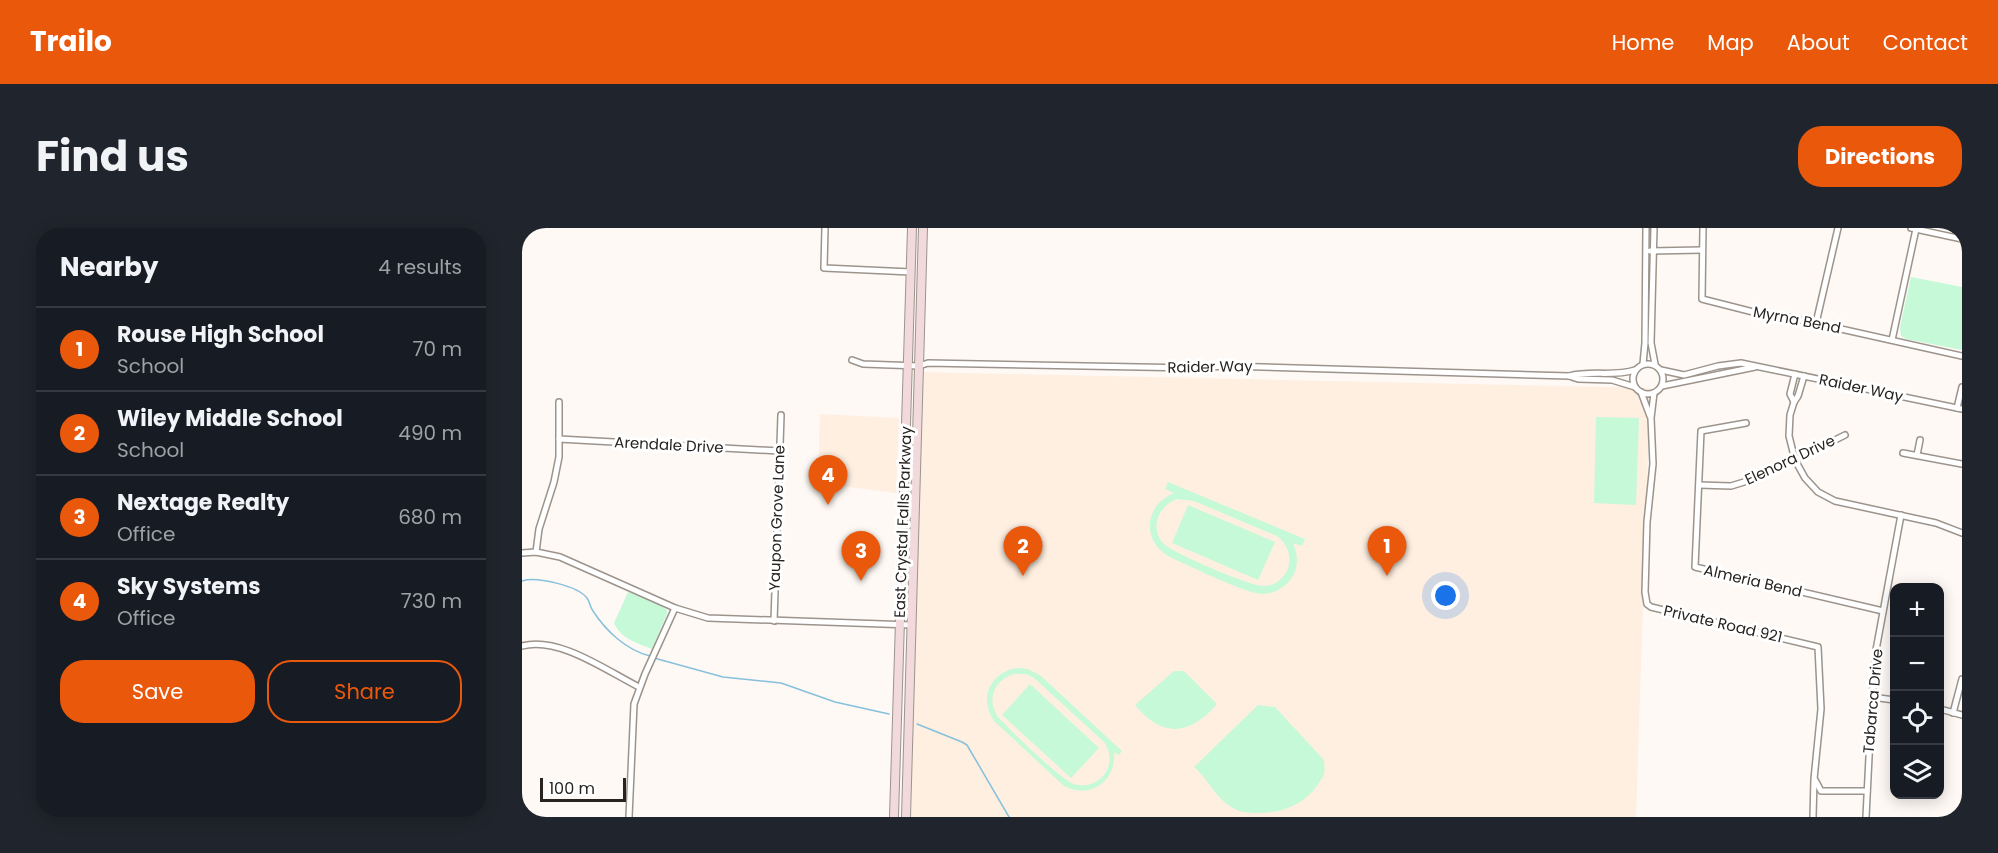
<!DOCTYPE html>
<meta charset="utf-8">
<style>
body{margin:0;font-family:Poppins,sans-serif;background:#20242c;color:#f1f3f6}
.controls{position:absolute;right:18px;bottom:18px;display:grid;overflow:hidden;border-radius:12px;box-shadow:0 3px 15px #0003}
.controls button{width:54px;height:54px;display:grid;place-items:center;padding:0;border:0;border-bottom:2px solid #363941;background:#171b24;color:#f1f3f6;font:30px sans-serif}
.scale{position:absolute;left:18px;bottom:15px;width:86px;box-sizing:border-box;padding-left:6px;border:3px solid #262320;border-top:0;font-size:16px;line-height:21px;white-space:nowrap;color:#262320;-webkit-text-stroke:4px #fff;paint-order:stroke}
.you{position:absolute;left:924px;top:368px;width:21px;height:21px;margin:-15px;border:4px solid #fff;border-radius:50%;background:#1a73e8;box-shadow:0 0 0 9px #1a73e833}
.badge{display:grid;place-items:center;width:39px;height:39px;border-radius:50%;background:#ea580c;color:#fff;font-size:20px;font-weight:700}
.pin{position:absolute;translate:-50% -50px;filter:drop-shadow(0 2px 3px #0008)}
.pin::after{content:'';position:absolute;top:32px;width:21px;height:18px;background:inherit;clip-path:polygon(0 0,100% 0,50% 100%)}
.list{margin:0;padding:0;list-style:none}
h2{display:flex;justify-content:space-between;align-items:center;height:78px;margin:0;padding:0 24px;font-size:26px}
h2 small{font-size:20px;font-weight:400;color:#9ea1a6}
.list li{display:grid;grid-template-columns:39px 1fr auto;gap:18px;align-items:center;box-sizing:border-box;height:84px;padding:0 24px;border-top:2px solid #363941}
.list b{display:block;font-size:22px;white-space:nowrap}
.list p{margin:0;font-size:20px;white-space:nowrap;color:#9ea1a6}
.list em{font-size:20px;font-style:normal;color:#9ea1a6}
.actions{display:flex;gap:12px;padding:18px 24px}
.actions a{flex:1;padding:14px 0;border:2px solid #ea580c;border-radius:24px;text-align:center;font-size:21px;color:#ea580c}
.actions .main{background:#ea580c;color:#fff}
.icon{flex:none;width:33px;height:33px;fill:none;stroke:currentColor;stroke-width:2;stroke-linecap:round;stroke-linejoin:round}
.map{position:relative;flex:none;width:1440px;height:589px;overflow:hidden;border-radius:24px}
header{display:flex;align-items:center;gap:36px;box-sizing:border-box;height:84px;padding:0 30px;background:#ea580c;color:#fff}
header strong{font-size:28px}
nav{display:flex;gap:33px;margin-inline-start:auto;font-size:21px}
.intro{display:flex;align-items:center;justify-content:space-between;box-sizing:border-box;height:144px;padding:0 36px}
h1{margin:0;font-size:42px}
.button{padding:15px 27px;border-radius:24px;background:#ea580c;color:#fff;font-size:21px;font-weight:700}
main{display:flex;gap:36px;padding:0 36px}
aside{flex:1;background:#171b24;border-radius:24px;box-shadow:0 3px 15px #0003}
.map>svg:first-child{display:block}
.built{fill:#feefe1}
.green{fill:#c6f9d8;fill-rule:evenodd}
.lines{fill:none;stroke-linecap:round;stroke-linejoin:round}
.stream{stroke:#86c0dc;stroke-width:1.5}
.street-casing{stroke:#9c948c;stroke-width:8}
.secondary-casing{stroke:#9c948c;stroke-width:10}
.street{stroke:#fff;stroke-width:5}
.secondary{stroke:#f1d9dc;stroke-width:8}
.labels{text-anchor:middle;stroke-width:6;stroke-linejoin:round;paint-order:stroke}
.street-label{font-size:15px;fill:#262320;stroke:#fff}
</style>
<header>
<strong>Trailo</strong>
<nav><a>Home</a><a>Map</a><a>About</a><a>Contact</a></nav>
</header>
<div class="intro"><h1>Find us</h1><a class="button">Directions</a></div>
<main>
<aside>
<h2>Nearby<small>4 results</small></h2>
<ul class="list">
<li><span class="badge">1</span><div><b>Rouse High School</b><p>School</p></div><em>70 m</em></li>
<li><span class="badge">2</span><div><b>Wiley Middle School</b><p>School</p></div><em>490 m</em></li>
<li><span class="badge">3</span><div><b>Nextage Realty</b><p>Office</p></div><em>680 m</em></li>
<li><span class="badge">4</span><div><b>Sky Systems</b><p>Office</p></div><em>730 m</em></li>
</ul>
<div class="actions"><a class="main">Save</a><a>Share</a></div>
</aside>
<div class="map">
<svg width="1440" height="589" viewBox="0 0 1440 589">
<rect width="100%" height="100%" fill="#fef9f4"/>
<g class="built">
<path d="M398,144l730,16 -14,429h-725z"/>
<path d="M298,186l79,4 -3,75 -78,-10z"/>
</g>
<g class="green">
<path d="M1389,49l51,10v63l-56,-11 -5,-3 -1,-9z"/>
<path d="M1074,189l43,1 -3,87 -42,-2z"/>
<path d="M646,254l137,57 -3,7 -9,-3c5,12 6,25 -2,36 -7,9 -17,15 -29,15 -18,-1 -72,-28 -92,-37 -29,-15 -26,-52 4,-64l-9,-4zM655,271l17,2 83,35c9,7 14,17 12,28 -2,12 -13,22 -25,22 -12,1 -94,-34 -101,-43 -14,-16 -4,-37 14,-44z"/>
<path d="M666,277l87,37 -17,38 -86,-37z"/>
<path d="M106,364l28,10 11,8v4l-15,35c-15,-6 -31,-10 -38,-26z"/>
<path d="M496,440l10,1 13,7 81,75 -3,4 -5,-3c3,28 -23,48 -50,34l-70,-65c-16,-23 -3,-50 24,-53zM492,446h12l8,4 70,64c6,9 8,20 2,30 -7,11 -20,16 -32,12 -13,-4 -64,-54 -76,-67 -12,-17 -4,-37 16,-43z"/>
<path d="M652,443h10l33,33c-27,31 -54,35 -82,1z"/>
<path d="M508,456l69,64 -28,30 -69,-63z"/>
<path d="M736,477l17,2 49,53c0,4 1,10 0,14 -1,4 -5,8 -7,12 -17,24 -49,31 -78,25 -23,-10 -28,-29 -45,-44z"/>
</g>
<g class="lines">
<g class="stream">
<path d="M0,353c14,-5 56,5 65,17 3,4 3,9 6,13 13,20 33,39 57,45"/>
<path d="M132,430l69,19 58,6 54,19 54,12"/>
<path d="M395,496l45,18 5,3 42,72"/>
</g>
<defs>
<g id="street">
<path d="M303,0l-1,40 87,4"/>
<path d="M1132,0l-3,115 4,21"/>
<path d="M1181,0l-1,71 59,15 22,2 179,40"/>
<path d="M1389,0l51,11"/>
<path d="M1128,23l52,-1"/>
<path d="M1294,95l22,-95"/>
<path d="M1370,112l24,-111"/>
<path d="M330,132l11,4 56,2 9,-3 266,5 31,-2 344,10c22,-6 44,1 66,-6"/>
<circle cx="1126" cy="151" r="15"/>
<path d="M1121,136l2,-21 1,-115"/>
<path d="M1139,142l23,5 34,-9 23,-3 221,46"/>
<path d="M1047,148l9,3 34,1 23,7"/>
<path d="M1282,148l-6,20 -4,6 -4,13 -1,21 6,24 10,18 13,14 17,9 101,22 26,10"/>
<path d="M1140,158l93,-19"/>
<path d="M1119,164l9,24"/>
<path d="M1132,165l-3,25 2,46 -6,58 -2,70 2,12 4,3 167,40 3,62 -7,70 -1,38"/>
<path d="M1272,174l-4,-8 5,-20"/>
<path d="M1435,180l5,-21"/>
<path d="M1224,195l-45,8 -6,136 188,44"/>
<path d="M37,211l220,12"/>
<path d="M1381,225l59,11"/>
<path d="M1395,227l3,-15"/>
<path d="M1177,257l32,1 13,-4 51,-22 50,-25"/>
<path d="M14,324l3,-23 15,-47 5,-25v-55"/>
<path d="M0,325l14,-1 24,5 115,51 33,10 203,7"/>
<path d="M252,393l7,-206"/>
<path d="M0,418c37,-10 85,25 117,41"/>
<path d="M1350,469l22,3"/>
<path d="M1418,481l22,6"/>
<path d="M1431,485l9,-34"/>
<path d="M1293,552l6,11h46"/>
<path d="M107,589l5,-113 11,-30 30,-66"/>
<path d="M1344,589l6,-120 4,-47 25,-135"/>
</g>
<g id="secondary">
<path d="M372,589l18,-589"/>
<path d="M384,589l17,-589"/>
</g>
</defs>
<use href="#street" class="street-casing"/>
<use href="#secondary" class="secondary-casing"/>
<use href="#street" class="street"/>
<use href="#secondary" class="secondary"/>
</g>
<g class="labels">
<g class="street-label">
<text transform="translate(1275 92) rotate(11)" y="5">Myrna Bend</text>
<text transform="translate(688 139) rotate(-1)" y="5">Raider Way</text>
<text transform="translate(1339 160) rotate(12)" y="5">Raider Way</text>
<text transform="translate(147 217) rotate(3)" y="5">Arendale Drive</text>
<text transform="translate(1268 232) rotate(-25)" y="5">Elenora Drive</text>
<text transform="translate(255 290) rotate(-88)" y="5">Yaupon Grove Lane</text>
<text transform="translate(381 294) rotate(-88)" y="5">East Crystal Falls Parkway</text>
<text transform="translate(1231 353) rotate(13)" y="5">Almeria Bend</text>
<text transform="translate(1201 396) rotate(13)" y="5">Private Road 921</text>
<text transform="translate(1351 473) rotate(-85)" y="5">Tabarca Drive</text>
</g>
</g>
</svg>
<div class="controls">
<button>+</button>
<button>−</button>
<button><svg class="icon" aria-label="locate" viewBox="0 0 24 24"><circle cx="12" cy="12" r="6"/><path d="M12 2v4M12 18v4M2 12h4M18 12h4"/></svg></button>
<button><svg class="icon" aria-label="layers" viewBox="0 0 24 24"><path d="M12 4l9 5-9 5-9-5zM3 14l9 5 9-5"/></svg></button>
</div>
<div class="scale">100 m</div>
<div class="you"></div>
<div class="pin badge" style="left:865px;top:348px">1</div>
<div class="pin badge" style="left:501px;top:348px">2</div>
<div class="pin badge" style="left:339px;top:353px">3</div>
<div class="pin badge" style="left:306px;top:277px">4</div>
</div>
</main>
